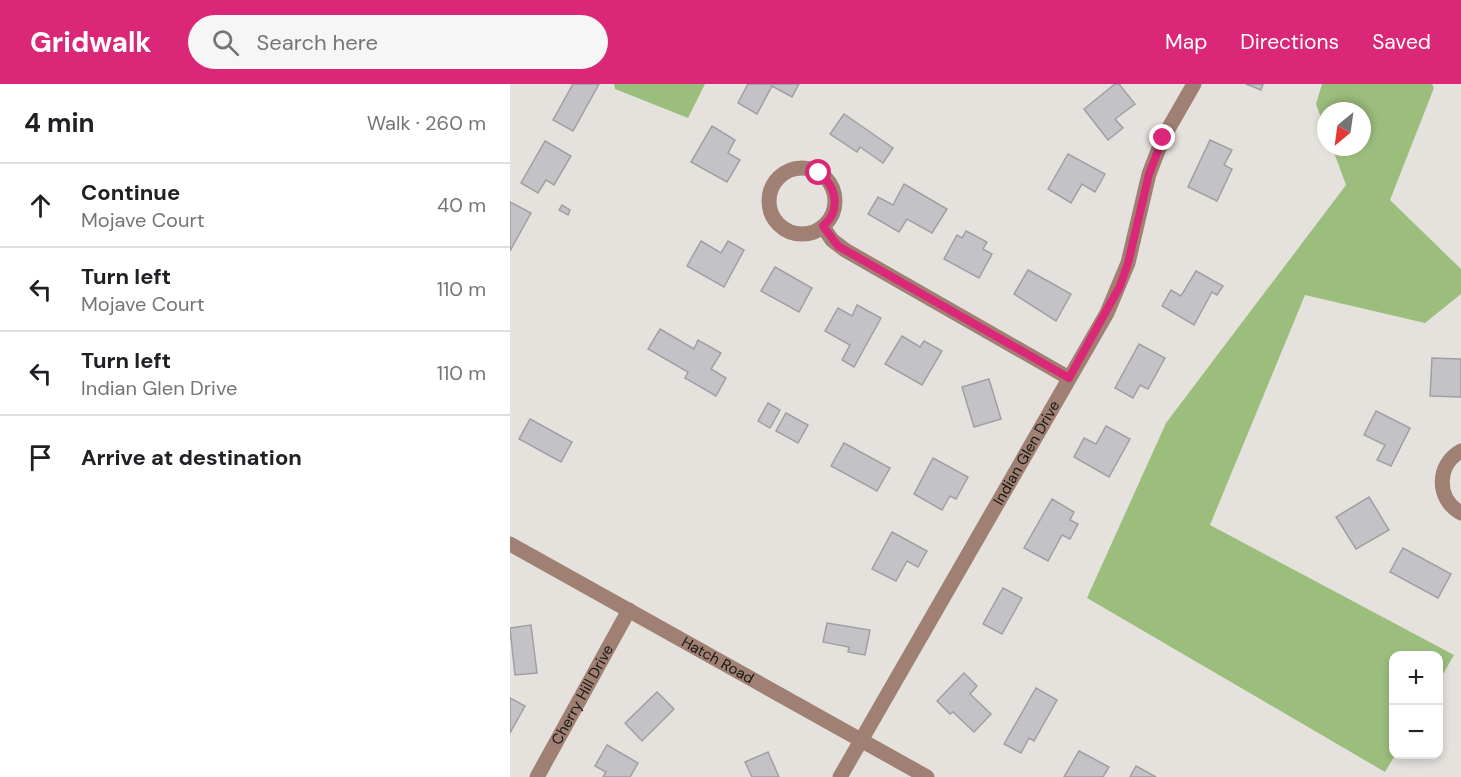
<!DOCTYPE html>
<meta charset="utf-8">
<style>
body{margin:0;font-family:"DM Sans",sans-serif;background:#f6f6f6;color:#202124}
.controls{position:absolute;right:18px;bottom:18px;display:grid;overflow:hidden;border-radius:12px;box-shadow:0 3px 9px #0003}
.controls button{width:54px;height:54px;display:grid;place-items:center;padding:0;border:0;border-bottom:2px solid #e0e0e0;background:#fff;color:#202124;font:30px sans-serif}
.compass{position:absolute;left:807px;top:18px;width:54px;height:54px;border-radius:50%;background:#fff;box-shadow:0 3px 9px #0003;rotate:209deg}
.stop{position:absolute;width:18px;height:18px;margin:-14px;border:4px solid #db2777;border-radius:50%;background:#fff}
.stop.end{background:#db2777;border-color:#fff;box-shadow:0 2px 6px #0008}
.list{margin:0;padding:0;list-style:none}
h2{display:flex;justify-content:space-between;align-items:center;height:78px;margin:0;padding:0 24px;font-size:26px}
h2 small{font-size:20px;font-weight:400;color:#757577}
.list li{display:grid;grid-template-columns:39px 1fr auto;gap:18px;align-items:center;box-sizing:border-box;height:84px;padding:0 24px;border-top:2px solid #e0e0e0}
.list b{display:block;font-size:22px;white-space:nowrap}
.list p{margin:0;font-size:20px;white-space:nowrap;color:#757577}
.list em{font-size:20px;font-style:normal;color:#757577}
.icon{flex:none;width:33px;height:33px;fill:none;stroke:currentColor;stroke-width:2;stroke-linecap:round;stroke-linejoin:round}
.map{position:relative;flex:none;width:951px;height:693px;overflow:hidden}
header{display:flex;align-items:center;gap:36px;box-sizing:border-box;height:84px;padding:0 30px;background:#db2777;color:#fff}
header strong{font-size:28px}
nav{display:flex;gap:33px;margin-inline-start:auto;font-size:21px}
.search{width:420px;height:54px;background:#f6f6f6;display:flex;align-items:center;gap:15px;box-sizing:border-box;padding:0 21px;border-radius:33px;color:#757577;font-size:22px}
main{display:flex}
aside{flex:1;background:#fff}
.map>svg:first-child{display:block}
.forest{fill:#9cbe7d}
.building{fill:#c3c2c6;stroke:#a19fa3;stroke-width:1.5}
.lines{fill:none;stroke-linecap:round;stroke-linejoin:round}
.minor{stroke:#9f8072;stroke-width:15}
.route{stroke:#db2777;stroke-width:8}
.labels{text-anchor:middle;stroke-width:4.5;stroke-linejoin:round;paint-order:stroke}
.street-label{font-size:15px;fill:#181716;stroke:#f2efeb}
</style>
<header>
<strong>Gridwalk</strong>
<div class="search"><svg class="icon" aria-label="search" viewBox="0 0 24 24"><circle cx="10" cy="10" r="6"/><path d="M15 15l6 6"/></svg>Search here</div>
<nav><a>Map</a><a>Directions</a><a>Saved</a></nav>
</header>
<main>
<aside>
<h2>4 min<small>Walk · 260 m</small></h2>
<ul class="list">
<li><svg class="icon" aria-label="ahead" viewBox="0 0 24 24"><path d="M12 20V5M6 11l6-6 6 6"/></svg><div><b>Continue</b><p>Mojave Court</p></div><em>40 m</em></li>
<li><svg class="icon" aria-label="left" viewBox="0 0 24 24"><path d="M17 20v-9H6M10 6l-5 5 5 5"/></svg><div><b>Turn left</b><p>Mojave Court</p></div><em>110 m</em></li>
<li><svg class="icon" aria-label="left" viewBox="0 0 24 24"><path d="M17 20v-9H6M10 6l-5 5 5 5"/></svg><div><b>Turn left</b><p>Indian Glen Drive</p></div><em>110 m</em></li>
<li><svg class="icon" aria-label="arrive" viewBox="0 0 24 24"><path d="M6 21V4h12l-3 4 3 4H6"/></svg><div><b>Arrive at destination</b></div></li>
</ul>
</aside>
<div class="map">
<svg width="951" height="693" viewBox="0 0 951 693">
<rect width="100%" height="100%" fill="#e5e2de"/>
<g class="forest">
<path d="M104,0h91l-17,34 -73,-29z"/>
<path d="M812,0h110l2,4 -44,112 71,69v25l-36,29 -120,-28 -95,230 244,130 -15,26 -1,-25h-44l1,99 -10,17 -298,-174 79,-175 180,-238 -14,-38h30v-36h-36v21l-10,-28z"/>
</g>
<g class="building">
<path d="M63,0h26l-26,47 -20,-11z"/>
<path d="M238,0h51l-7,13 -20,-11 -15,28 -19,-11z"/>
<path d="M605,0h4l16,20 -20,15 8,9 -15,12 -24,-31z"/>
<path d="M736,0h17l-2,6z"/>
<path d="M334,30l49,34 -10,15 -23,-16 -3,5 -27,-18z"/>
<path d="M202,42l23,14 -7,13 12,7 -13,22 -36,-20z"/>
<path d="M700,56l22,10 -8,15 8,4 -15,32 -29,-14z"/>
<path d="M35,57l26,15 -17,29 -8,-5 -8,13 -17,-10z"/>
<path d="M558,70l37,20 -10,18 -13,-8 -11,19 -23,-14z"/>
<path d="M394,100l43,25 -15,24 -25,-14 -8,13 -31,-18 10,-17 15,8z"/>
<path d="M0,118l21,11 -21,38z"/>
<path d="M52,121l8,5 -2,5 -9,-5z"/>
<path d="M456,147l21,11 -4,7 9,5 -13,24 -35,-19 13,-24 5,3z"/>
<path d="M191,157l20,12 7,-12 16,9 -20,37 -37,-21z"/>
<path d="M265,183l37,21 -13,24 -38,-21z"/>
<path d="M518,186l43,24 -15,27 -42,-27z"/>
<path d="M686,187l27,15 -6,9 -5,-3 -18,33 -32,-19 9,-16 10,6z"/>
<path d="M347,221l24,13 -27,49 -12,-7 8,-15 -25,-14 13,-23 14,8z"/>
<path d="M150,245l34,20 4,-9 23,13 -10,16 15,9 -10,18 -31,-18 3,-6 -40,-23z"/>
<path d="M392,252l18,11 4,-6 18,10 -20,34 -37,-21z"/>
<path d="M629,260l26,14 -17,31 -8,-4 -7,13 -18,-10z"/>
<path d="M922,274l29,1v38l-31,-1z"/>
<path d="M479,295l12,40 -27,8 -12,-40z"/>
<path d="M258,319l12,7 -10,18 -12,-7z"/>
<path d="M866,327l34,17 -19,38 -14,-6 8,-15 -21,-10z"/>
<path d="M276,329l22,12 -10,18 -22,-12z"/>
<path d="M20,335l42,23 -11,20 -42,-23z"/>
<path d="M596,342l24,13 -21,38 -35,-20 10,-19 12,6z"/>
<path d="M334,359l46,25 -13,23 -46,-25z"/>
<path d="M423,374l35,19 -12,22 -6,-3 -8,14 -28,-16z"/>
<path d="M859,413l20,33 -33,19 -20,-32z"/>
<path d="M542,415l22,13 -4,8 8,4 -8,15 -8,-4 -14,26 -24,-13z"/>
<path d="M382,448l35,19 -9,16 -11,-6 -11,20 -24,-12z"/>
<path d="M893,464l48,26 -13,24 -48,-26z"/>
<path d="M493,504l19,10 -20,36 -19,-10z"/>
<path d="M317,539l43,7 -5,25 -17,-3 1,-5 -26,-5z"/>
<path d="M21,541l6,48 -22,2 -5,-47z"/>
<path d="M454,589l13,13 -7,8 21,20 -17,18 -21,-20 -3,2 -13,-13z"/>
<path d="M526,604l21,12 -23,41 -5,-3 -8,15 -17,-9z"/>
<path d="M147,608l17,17 -32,32 -17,-18z"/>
<path d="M0,614l15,8 -15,27z"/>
<path d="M97,661l31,18 -8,14h-27l3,-5 -11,-6z"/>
<path d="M569,667l30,16 -6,10h-39z"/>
<path d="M258,668l11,25h-27l-7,-15z"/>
<path d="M626,682l20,11h-26z"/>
</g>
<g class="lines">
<g class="minor">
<circle cx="292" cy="117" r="33"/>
<path d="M313,143l9,13 13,10 224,128"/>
<path d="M951,367c-25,14 -25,48 0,62"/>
<path id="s1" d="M0,460l417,233"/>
<path id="s2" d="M27,693l92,-167"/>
<path id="s3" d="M330,693l267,-464 21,-50 21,-89 14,-36 31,-54"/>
</g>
</g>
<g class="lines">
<path class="route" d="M309,89c18,14 22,38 4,53l15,20 231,132 51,-92 8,-23 21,-89 14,-36"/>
</g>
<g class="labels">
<g class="street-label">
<text dy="5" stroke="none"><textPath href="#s3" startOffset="374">Indian Glen Drive</textPath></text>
<text dy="5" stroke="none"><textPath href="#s1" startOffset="238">Hatch Road</textPath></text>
<text dy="5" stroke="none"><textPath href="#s2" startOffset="94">Cherry Hill Drive</textPath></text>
</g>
</g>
</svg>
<div class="controls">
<button>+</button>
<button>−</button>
</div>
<svg class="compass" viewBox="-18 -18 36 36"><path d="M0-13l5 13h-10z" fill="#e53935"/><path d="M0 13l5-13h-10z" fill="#757577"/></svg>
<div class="stop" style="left:309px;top:89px"></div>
<div class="stop end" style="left:653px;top:54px"></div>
</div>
</main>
